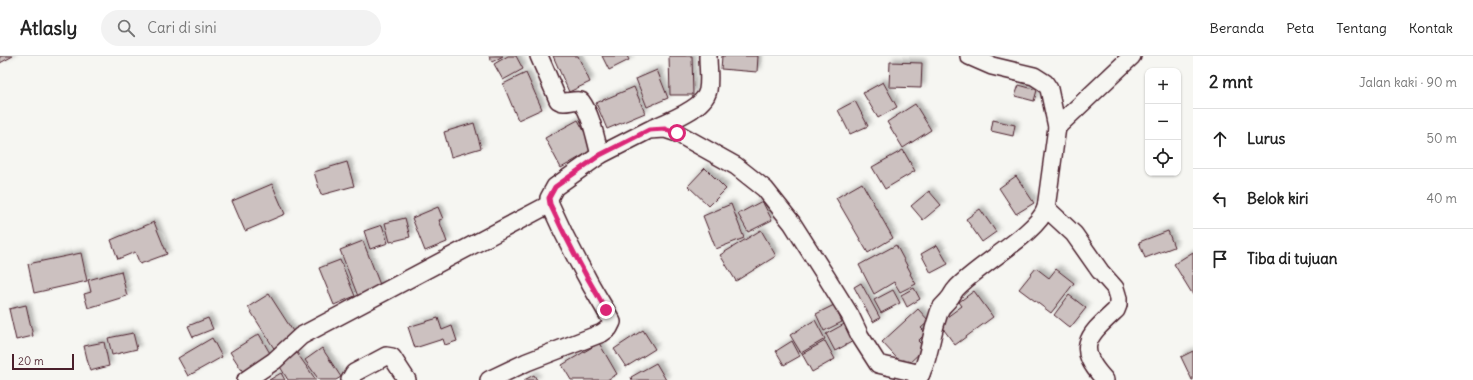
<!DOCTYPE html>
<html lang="id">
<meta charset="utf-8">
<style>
body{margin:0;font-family:Delius,sans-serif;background:#f2f2f2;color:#222}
.controls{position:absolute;right:12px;top:12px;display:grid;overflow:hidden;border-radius:8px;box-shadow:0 1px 3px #0004}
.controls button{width:36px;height:36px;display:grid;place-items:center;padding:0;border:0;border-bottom:1px solid #e0e0e0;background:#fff;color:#222;font:20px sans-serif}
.scale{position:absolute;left:12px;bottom:10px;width:62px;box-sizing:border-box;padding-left:4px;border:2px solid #4a1f2b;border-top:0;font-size:11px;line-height:14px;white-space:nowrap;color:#4a1f2b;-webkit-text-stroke:3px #f6f6f2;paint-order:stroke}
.stop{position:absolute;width:12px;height:12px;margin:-9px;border:3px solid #db2777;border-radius:50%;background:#fff}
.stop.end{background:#db2777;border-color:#fff;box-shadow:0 1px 4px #0008}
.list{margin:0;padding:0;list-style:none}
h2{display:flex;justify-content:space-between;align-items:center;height:52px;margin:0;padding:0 16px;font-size:17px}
h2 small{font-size:13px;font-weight:400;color:#767676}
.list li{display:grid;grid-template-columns:26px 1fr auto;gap:12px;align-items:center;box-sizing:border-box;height:60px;padding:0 16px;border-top:1px solid #e0e0e0}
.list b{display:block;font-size:15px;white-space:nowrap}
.list em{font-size:13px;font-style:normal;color:#767676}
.icon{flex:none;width:22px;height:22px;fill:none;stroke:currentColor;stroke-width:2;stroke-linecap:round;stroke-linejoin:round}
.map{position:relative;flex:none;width:1193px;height:324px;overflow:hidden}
header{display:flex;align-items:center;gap:24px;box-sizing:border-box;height:56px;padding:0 20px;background:#fff;border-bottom:1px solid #e0e0e0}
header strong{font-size:19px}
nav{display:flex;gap:22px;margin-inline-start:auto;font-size:14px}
.search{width:280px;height:36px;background:#f2f2f2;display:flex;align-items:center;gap:10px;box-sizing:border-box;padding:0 14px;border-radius:22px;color:#767676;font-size:15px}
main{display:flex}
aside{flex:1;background:#fff}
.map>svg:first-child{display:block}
.building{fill:#ccc1c0;stroke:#4a1f2b;filter:url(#shadow)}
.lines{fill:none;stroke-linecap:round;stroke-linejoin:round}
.minor-casing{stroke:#4a1f2b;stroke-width:20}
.minor{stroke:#f6f6f2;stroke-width:17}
.route{stroke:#db2777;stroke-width:5}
</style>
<header>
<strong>Atlasly</strong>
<div class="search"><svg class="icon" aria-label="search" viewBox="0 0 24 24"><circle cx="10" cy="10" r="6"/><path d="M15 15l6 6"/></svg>Cari di sini</div>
<nav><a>Beranda</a><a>Peta</a><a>Tentang</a><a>Kontak</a></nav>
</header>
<main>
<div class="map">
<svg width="1193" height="324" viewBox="0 0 1193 324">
<defs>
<filter id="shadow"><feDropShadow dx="3.5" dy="-3.5" stdDeviation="2" flood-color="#0004"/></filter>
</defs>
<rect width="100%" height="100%" fill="#f6f6f2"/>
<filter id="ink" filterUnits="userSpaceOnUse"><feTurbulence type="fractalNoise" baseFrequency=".025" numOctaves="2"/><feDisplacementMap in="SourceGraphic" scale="8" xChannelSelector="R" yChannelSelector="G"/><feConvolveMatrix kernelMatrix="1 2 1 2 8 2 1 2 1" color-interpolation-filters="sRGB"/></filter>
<g filter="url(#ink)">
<g class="building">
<path d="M0,0h13l-13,7z"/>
<path d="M489,0h14l-11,6z"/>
<path d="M508,0h8l7,13 -20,11 -9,-16z"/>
<path d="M553,0h25l12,26 -21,10z"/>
<path d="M602,0h25l2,4 -20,10z"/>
<path d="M669,0h23l1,39h-23z"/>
<path d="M722,0h36l-1,16 -36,-3z"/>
<path d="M890,6l32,1 -1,25 -32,-1z"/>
<path d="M657,14l11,28 -21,9 -11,-28z"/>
<path d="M526,17l16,36 -24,11 -15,-36z"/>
<path d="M883,26l14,25 -19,11 -15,-25z"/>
<path d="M1019,29l18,5 -3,11 -19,-5z"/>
<path d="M634,31l11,26 -38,16 -11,-26z"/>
<path d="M855,45l13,25 -18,8 -12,-24z"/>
<path d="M915,48l16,26 -28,18 -16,-26z"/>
<path d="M578,64l16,29 -33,19 -16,-30z"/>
<path d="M993,64l22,5 -2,11 -22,-5z"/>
<path d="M474,67l7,25 -30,9 -7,-25z"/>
<path d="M903,94l12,21 -30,18 -13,-22z"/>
<path d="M347,106l7,24 -33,9 -7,-23z"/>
<path d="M705,112l21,21 -17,17 -21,-20z"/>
<path d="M1016,120l18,27 -18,11 -17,-26z"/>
<path d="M862,127l31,55 -25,15 -32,-55z"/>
<path d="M272,128l13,30 -40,17 -13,-30z"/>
<path d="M929,135l12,14 -18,15 -12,-14z"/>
<path d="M762,145l10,19 -24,12 -10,-18z"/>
<path d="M731,148l13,34 -28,11 -13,-33z"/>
<path d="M438,151l5,12 -4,1 8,22 -22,9 -13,-33z"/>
<path d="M980,153l16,23 -14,10 -16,-23z"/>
<path d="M405,162l5,19 -20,5 -5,-19z"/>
<path d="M154,166l13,32 -27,10 -5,-12 -17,7 -7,-19z"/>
<path d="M382,169l6,18 -18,6 -6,-18z"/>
<path d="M761,174l15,26 -40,25 -16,-26z"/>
<path d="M1168,175l6,16 -29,11 -6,-16z"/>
<path d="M363,185l19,49 -23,9 -19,-49z"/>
<path d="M896,189l15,28 -1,1 6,10 -16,8 -6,-10 -20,12 -15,-29z"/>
<path d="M937,189l11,19 -17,9 -10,-19z"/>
<path d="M1193,196v43l-19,-31z"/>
<path d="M81,197l6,28 -53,12 -6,-29z"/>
<path d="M340,204l15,36 -21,9 -15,-37z"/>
<path d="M1036,212l13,10 7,-9 18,14 -23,30 -32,-24z"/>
<path d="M121,215l6,25 -39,12 -4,-14 7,-2 -3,-12z"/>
<path d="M861,227l19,35 -7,4 -19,-35z"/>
<path d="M914,232l6,11 -13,8 -6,-12z"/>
<path d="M893,234l7,13 -19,10 -7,-13z"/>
<path d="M974,235l19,26 -38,28 -16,-22 23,-17 -3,-4z"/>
<path d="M269,238l27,42 -21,14 -27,-43z"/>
<path d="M1069,239l17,13 -16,20 -16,-13z"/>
<path d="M26,249l7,31 -17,4 -7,-31z"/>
<path d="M834,249l8,17 -18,9 -8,-17z"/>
<path d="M918,253l11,12 -8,7 5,5 -8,8 7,7 -20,19 -23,-25z"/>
<path d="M208,262l5,11 -20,8 -5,-11z"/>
<path d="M438,262l4,12 10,-4 5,15 -12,4 -2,-6 -28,9 -7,-21z"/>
<path d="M815,264l10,19 -24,14 -11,-18z"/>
<path d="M848,266l9,17 -22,12 -9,-17z"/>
<path d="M643,274l12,19 -29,18 -12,-18z"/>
<path d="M133,277l4,16 -25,6 -4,-17z"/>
<path d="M259,278l13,23 -27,18 -15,-23z"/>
<path d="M212,282l10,19 -34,19 -10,-18z"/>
<path d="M792,285l8,15 -16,9 -8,-14z"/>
<path d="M825,285l10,18 -23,13 -10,-18z"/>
<path d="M104,286l5,24 -19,5 -6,-25z"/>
<path d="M599,287l18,31 -10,6h-36l-9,-15z"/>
<path d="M322,292l19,29 -5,3h-17l-14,-20z"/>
<path d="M1193,295v29h-1l-11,-23z"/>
<path d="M297,297l19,27h-28l-9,-15z"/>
<path d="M656,307l10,17h-34l-1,-3z"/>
<path d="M281,317l4,7h-16z"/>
<path d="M534,319l3,5h-13z"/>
</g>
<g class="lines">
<defs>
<g id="minor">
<path d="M539,0l19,44c7,5 14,-1 23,1 11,15 14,36 19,54"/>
<path d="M969,0l23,10 42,10 11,7 4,6 8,38 -11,81"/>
<path d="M1057,71l75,-71"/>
<path d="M653,72c15,-6 52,-20 55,-38 2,-11 0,-23 0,-34"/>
<path d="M246,324l28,-19 27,-25 249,-132"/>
<path d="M350,324l4,-7 32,-17 6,1 15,23"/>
<path d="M489,324l38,-18 75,-29 7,-5 3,-6c-8,-16 -18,-30 -26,-46 -13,-23 -25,-47 -36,-72l-1,-6 6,-11 45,-32 49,-25 16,-1 12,4 59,33 29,23 27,34 35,55 23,37 10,21 18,28 43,10"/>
<path d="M917,324c12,-18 13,-41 20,-61 1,-3 2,-8 4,-11 2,-3 6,-6 8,-9 3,-3 4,-7 7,-10 21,-24 81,-55 90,-81l28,26 26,37 15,17 3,10v7l-2,5c-28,26 -42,37 -11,70"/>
</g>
</defs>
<use href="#minor" class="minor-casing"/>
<use href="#minor" class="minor"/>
</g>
</g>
<g class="lines" filter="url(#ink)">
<path class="route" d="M606,254c-21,-35 -39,-69 -56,-106l-1,-6 6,-11 45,-32 49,-25 16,-1 12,4"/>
</g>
</svg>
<div class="controls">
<button>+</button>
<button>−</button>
<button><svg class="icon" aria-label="locate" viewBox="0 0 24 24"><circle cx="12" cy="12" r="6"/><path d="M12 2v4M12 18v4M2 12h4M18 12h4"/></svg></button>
</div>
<div class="scale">20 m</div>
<div class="stop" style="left:677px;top:77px"></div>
<div class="stop end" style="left:606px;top:254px"></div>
</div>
<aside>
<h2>2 mnt<small>Jalan kaki · 90 m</small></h2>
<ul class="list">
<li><svg class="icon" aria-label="ahead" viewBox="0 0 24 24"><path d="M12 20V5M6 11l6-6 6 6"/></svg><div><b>Lurus</b></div><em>50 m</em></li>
<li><svg class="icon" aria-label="left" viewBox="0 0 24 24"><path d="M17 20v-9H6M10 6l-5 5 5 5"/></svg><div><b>Belok kiri</b></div><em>40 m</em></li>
<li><svg class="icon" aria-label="arrive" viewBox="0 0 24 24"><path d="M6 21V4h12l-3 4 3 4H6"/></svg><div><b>Tiba di tujuan</b></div></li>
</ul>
</aside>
</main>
